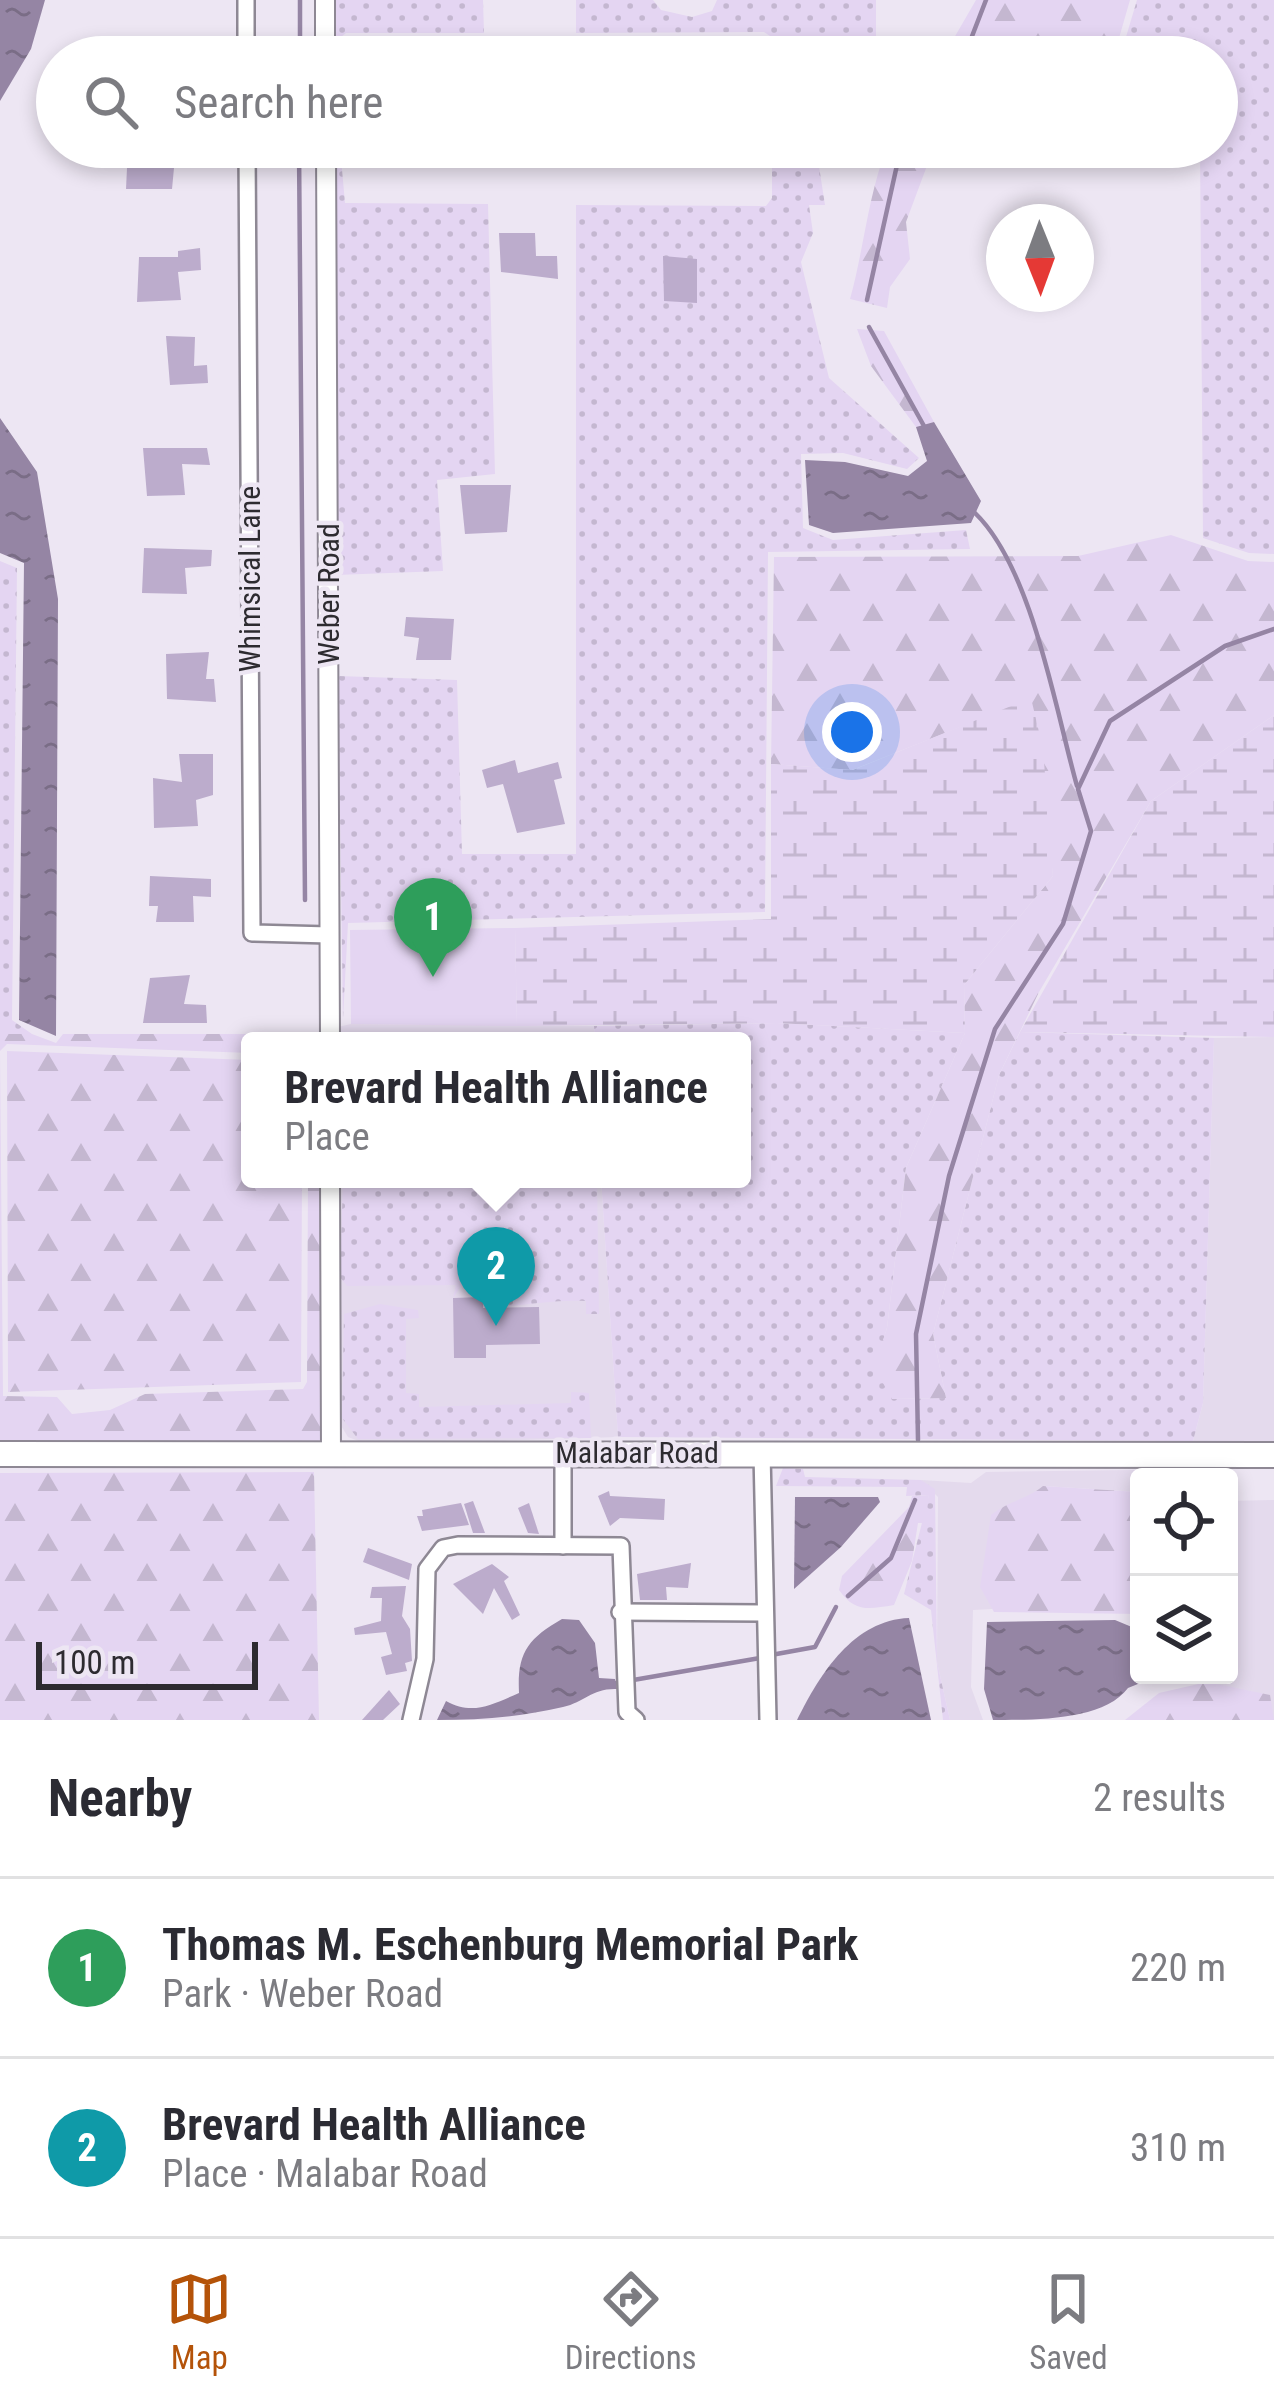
<!DOCTYPE html>
<meta charset="utf-8">
<style>
body{margin:0;font-family:"Roboto Condensed",sans-serif;background:#f7f7f7;color:#2b2b33}
.controls{position:absolute;right:36px;bottom:36px;display:grid;overflow:hidden;border-radius:12px;box-shadow:0 6px 18px #0003}
.controls button{width:108px;height:108px;display:grid;place-items:center;padding:0;border:0;border-bottom:3px solid #e1e1e2;background:#fff;color:#2b2b33;font:60px sans-serif}
.compass{position:absolute;left:986px;top:204px;width:108px;height:108px;border-radius:50%;background:#fff;box-shadow:0 6px 18px #0003;rotate:179deg}
.scale{position:absolute;left:36px;bottom:30px;width:222px;box-sizing:border-box;padding-left:12px;border:6px solid #2d2b30;border-top:0;font-size:33px;line-height:42px;white-space:nowrap;color:#2d2b30;-webkit-text-stroke:9px #ede6f3;paint-order:stroke}
.you{position:absolute;left:852px;top:732px;width:42px;height:42px;margin:-30px;border:9px solid #fff;border-radius:50%;background:#1a73e8;box-shadow:0 0 0 18px #1a73e833}
.badge{display:grid;place-items:center;width:78px;height:78px;border-radius:50%;background:#b45309;color:#fff;font-size:39px;font-weight:700}
.pin{position:absolute;translate:-50% -99px;filter:drop-shadow(0 3px 6px #0008)}
.pin::after{content:'';position:absolute;top:63px;width:42px;height:36px;background:inherit;clip-path:polygon(0 0,100% 0,50% 100%)}
.popup{position:absolute;left:241px;top:1032px;width:510px;height:156px;box-sizing:border-box;display:grid;place-content:center;border-radius:12px;background:#fff;filter:drop-shadow(0 3px 9px #0005);font-size:39px;white-space:nowrap;color:#7c7c81}
.popup b{font-size:45px;color:#2b2b33}
.popup::after{content:'';position:absolute;left:50%;top:100%;margin-left:-24px;border:24px solid transparent;border-top-color:#fff}
.list{margin:0;padding:0;list-style:none}
h2{display:flex;justify-content:space-between;align-items:center;height:156px;margin:0;padding:0 48px;font-size:51px}
h2 small{font-size:39px;font-weight:400;color:#7c7c81}
.list li{display:grid;grid-template-columns:78px 1fr auto;gap:36px;align-items:center;box-sizing:border-box;height:180px;padding:0 48px;border-top:3px solid #e1e1e2}
.list b{display:block;font-size:45px;white-space:nowrap}
.list p{margin:0;font-size:39px;white-space:nowrap;color:#7c7c81}
.list em{font-size:39px;font-style:normal;color:#7c7c81}
.icon{flex:none;width:66px;height:66px;fill:none;stroke:currentColor;stroke-width:2;stroke-linecap:round;stroke-linejoin:round}
.map{position:relative;flex:none;width:1274px;height:1720px;overflow:hidden}
.search{position:absolute;background:#fff;box-shadow:0 6px 18px #0003;left:36px;right:36px;top:36px;height:132px;display:flex;align-items:center;gap:30px;box-sizing:border-box;padding:0 42px;border-radius:66px;color:#7c7c81;font-size:45px}
.sheet{height:516px;background:#fff}
nav{display:flex;justify-content:space-around;align-items:center;box-sizing:border-box;height:168px;border-top:3px solid #e1e1e2;background:#fff;font-size:33px;color:#7c7c81}
nav a{display:grid;justify-items:center;gap:6px}
nav .on{color:#b45309}
.map>svg:first-child{display:block}
.built{fill:#e4daed}
.grass{fill:url(#grass-dots)}
.forest{fill:url(#forest-firs)}
.wetland{fill:url(#wetland-marsh)}
.green{fill:#e4d5f2}
.water{fill:url(#water-ripples)}
.lines{fill:none;stroke-linecap:round;stroke-linejoin:round}
.stream{stroke:#9585a4;stroke-width:4.5}
.building{fill:#bcaccc}
.minor-casing{stroke:#8e8894;stroke-width:20}
.tertiary-casing{stroke:#8e8894;stroke-width:22}
.primary-casing{stroke:#8e8894;stroke-width:28}
.minor{stroke:#fff;stroke-width:15}
.tertiary{stroke:#fff;stroke-width:18}
.primary{stroke:#fff;stroke-width:24}
.labels{text-anchor:middle;stroke-width:9;stroke-linejoin:round;paint-order:stroke}
.street-label{font-size:30px;fill:#2d2b30;stroke:#ede6f3}
</style>
<div class="map">
<svg width="1274" height="1720" viewBox="0 0 1274 1720">
<defs>
<pattern id="grass-dots" width="8" height="8" patternUnits="userSpaceOnUse" patternTransform="scale(3)"><rect width="8" height="8" fill="#e4d5f2"/><path d="M2 2h.1M6 6h.1" fill="none" stroke="#c4b7d0" stroke-width="1.8" stroke-linecap="round"/></pattern>
<pattern id="forest-firs" width="22" height="20" patternUnits="userSpaceOnUse" patternTransform="scale(3)"><rect width="22" height="20" fill="#e4d5f2"/><path d="M5 1l3.5 6h-7zM16 11l3.5 6h-7z" fill="#c4b7d0"/></pattern>
<pattern id="wetland-marsh" width="20" height="14" patternUnits="userSpaceOnUse" patternTransform="scale(3)"><rect width="20" height="14" fill="#e4d5f2"/><path d="M1 5h8M5 5V1M11 12h8M15 12V8" fill="none" stroke="#c4b7d0"/></pattern>
<pattern id="water-ripples" width="26" height="14" patternUnits="userSpaceOnUse" patternTransform="scale(3)"><rect width="26" height="14" fill="#9585a4"/><path d="M2 4q2-2 4 0t4 0M15 11q2-2 4 0t4 0" fill="none" stroke="#7a6d86"/></pattern>
</defs>
<rect width="100%" height="100%" fill="#ede6f3"/>
<g class="built">
<path d="M351,1024l243,2 1,15h-257v-14z"/>
<path d="M1274,1037v404h-81l10,-38 11,-365z"/>
<path d="M339,1179h262l17,258 -249,8 -21,-8 -8,-13z"/>
<path d="M1208,1469l5,8h-74v15l-95,-6 -52,123 -19,1 -2,77 12,33h-33l-13,-58 1,-165 -17,-17 50,3 15,-11z"/>
<path d="M1274,1500v220h-45l-15,-15 -1,-30h16v-174z"/>
</g>
<g class="grass">
<path d="M333,0h150l1,33h-138l-5,4 -1,20h-7z"/>
<path d="M576,0h77l8,10 31,7 20,-6 5,-11h159v45l-67,1 -6,11h-32l-1,-21 -6,-4 -188,1z"/>
<path d="M1137,0h137v554l-25,-1 -46,-15 -3,-391h17v-90h-117l23,-10z"/>
<path d="M334,147h6l5,56 143,1 7,270 -58,6 6,91 -107,4z"/>
<path d="M772,147h44l9,58h-16l4,28 -12,29 28,116 90,80 -12,11 -64,-16 -42,1 2,74 30,12 133,-10 4,19 -202,3 -3,360 -417,11 -5,96 -5,-343 119,4 5,174h114v-649l190,1 6,-8z"/>
<path d="M0,561l17,7 -5,452 20,14h-32z"/>
<path d="M777,1023l188,10 -59,135 -19,160 -12,39 18,32 53,-1 -13,-64 66,-259 21,-43 194,6 -11,365 -10,38 -575,-4 -17,-258h141v-138h-147l-1,-15z"/>
<path d="M343,1179h254l2,135h-13v-13c-34,-2 -69,6 -103,7l9,-28 -26,-1 -13,19 3,-13 -109,1 -7,-9z"/>
<path d="M380,1304l38,6 1,8 -13,1v74l13,1v13l152,-4v-11l18,1 2,45 -233,1 -16,-21 2,-104z"/>
<path d="M783,1468l20,1 2,8 116,3 14,9 2,173 13,58h-7l-12,-110 -27,-16 25,-99 -23,1 1,-9 -131,-1z"/>
</g>
<g class="forest">
<path d="M976,0h154l-13,45 -42,12 -87,-9 -6,9h-39z"/>
<path d="M887,147h47l-28,75 4,37 -20,28 -3,21 -37,-9c14,-50 18,-104 37,-152z"/>
<path d="M857,329l27,2 50,91 -18,5 -45,-61z"/>
<path d="M1171,535l77,26 26,1v153l-123,86 -112,191 -40,83 -66,259 13,64 -54,1 -18,-32 13,-39 19,-160 59,-135 -1,-48 89,-109 -22,-177 -179,71 -81,-6 3,-207 304,-1z"/>
<path d="M0,1034h32l24,9 7,-9h259v7h-72v12l-243,-9 -7,7 3,345 54,1 15,17 38,-4 35,-16 158,-5 4,-7 1,-203h14l1,266 -323,1z"/>
<path d="M7,1051l243,9v119h52l-1,203 -293,10z"/>
<path d="M314,1472l5,248h-319v-247z"/>
<path d="M1043,1486l96,6v122l-145,-2 -14,-25 11,-72c18,-14 36,-16 52,-29z"/>
<path d="M929,1495l-4,28h-7l-6,38 -18,44c-25,4 -39,8 -55,-15l3,-14 67,-69 3,-11z"/>
<path d="M1207,1682l63,13 4,25h-149l34,-27z"/>
</g>
<g class="wetland">
<path d="M1031,698l12,51 10,127 -89,109 1,48 -188,-10 -260,3 -2,-98 256,-9v-155l82,6z"/>
<path d="M1274,715v322l-254,-5 131,-231z"/>
</g>
<path class="green" d="M515,928l2,98 -166,-2 -1,-94z"/>
<g class="water">
<path d="M0,0h45l-14,49 -31,52z"/>
<path d="M0,418l37,54 21,127 -2,437 -37,-16 5,-457 -24,-10z"/>
<path d="M934,422l47,79 -10,22 -138,10 -24,-8 -4,-65 40,2 63,14 19,-15 -11,-34z"/>
<path d="M795,1497h83l2,5 -39,45 -47,42z"/>
<path d="M909,1618l22,102h-134c23,-47 57,-100 112,-102z"/>
<path d="M562,1619l17,1 16,23 4,35 16,1 2,10c-25,-1 -32,13 -54,18 -43,10 -82,13 -126,13l9,-19c27,15 47,3 73,-8 -2,-39 8,-54 43,-74z"/>
<path d="M1115,1620l24,10v45h21l-32,13c-24,32 -89,32 -135,32l-9,-31 3,-67z"/>
</g>
<g class="lines">
<g class="stream">
<path d="M300,57v-57"/>
<path d="M964,57l22,-57"/>
<path d="M299,147l6,753"/>
<path d="M867,300l34,-153"/>
<path d="M869,327l55,99"/>
<path d="M975,513c57,55 80,195 102,273"/>
<path d="M918,1440l-2,-106 33,-158 46,-147 68,-105 28,-93 -13,-42 32,-68 115,-75 49,-17"/>
<path d="M848,1596l43,-38 24,-58"/>
<path d="M771,1655l44,-8 21,-40"/>
<path d="M616,1683l144,-25"/>
</g>
</g>
<g class="building">
<path d="M135,40h67l-1,17h-66z"/>
<path d="M128,147h48l-4,42h-46z"/>
<path d="M499,233h36l1,23h21l1,23 -57,-7z"/>
<path d="M200,248l1,22 -23,2 3,28 -44,2 2,-45h39v-6z"/>
<path d="M663,256l34,3v44l-33,-2z"/>
<path d="M166,336l29,1 -1,29 13,-1 1,18 -38,2z"/>
<path d="M143,448h64l3,17 -28,-1 3,31 -38,1z"/>
<path d="M460,485h51l-4,47 -42,2z"/>
<path d="M144,548l68,2 -1,16 -26,2 2,26 -45,-1z"/>
<path d="M406,617l48,2 -3,41h-35l3,-22 -15,-2z"/>
<path d="M209,652l-3,27h8l2,23 -49,-3 -1,-45z"/>
<path d="M179,754h34v41l-17,5 2,26 -44,2 -1,-50 29,4z"/>
<path d="M515,760l3,13 40,-11 4,16 -8,2 11,44 -48,9 -14,-49 -16,4 -5,-18z"/>
<path d="M150,876l61,3v18l-18,-1 1,26h-38l2,-16h-9z"/>
<path d="M190,975l-6,29 22,1 1,18h-64l7,-45z"/>
<path d="M483,1297v11l56,-1 1,37 -54,1v13h-32l-1,-60z"/>
<path d="M609,1491l1,5 55,3 -1,21 -44,-2 -10,8 -12,-30z"/>
<path d="M473,1501l12,32h-12l-9,-29z"/>
<path d="M461,1503l8,22 -47,6 -5,-15h6l-1,-6z"/>
<path d="M529,1503l10,31 -11,-1 -10,-25z"/>
<path d="M368,1548l44,16 -3,16 -46,-18z"/>
<path d="M691,1563l-3,25 -22,-1 1,13h-27l-3,-26z"/>
<path d="M492,1564l17,13 -5,4 16,34 -8,5 -18,-32 -11,26 -30,-30z"/>
<path d="M406,1586l-4,30 8,13 2,32 -7,2 2,8 -21,4 -5,-18 11,-3 -6,-22 -31,3 -1,-7 27,-7 1,-23h-12l2,-11z"/>
<path d="M389,1690l11,14 -17,16h-21z"/>
</g>
<g class="lines">
<defs>
<g id="minor">
<path d="M246,0v57"/>
<path d="M247,147l5,786 77,2"/>
<path d="M762,1453l6,267"/>
<path d="M563,1546v-93"/>
<path d="M620,1612l142,1"/>
<path d="M411,1720l14,-61 2,-90 16,-21 15,-3 163,1 6,166 9,8"/>
</g>
<g id="tertiary">
<path d="M325,0v57"/>
<path d="M326,147l4,894"/>
<path d="M330,1179l1,275"/>
</g>
<path id="primary" d="M0,1454l1274,1"/>
</defs>
<use href="#minor" class="minor-casing"/>
<use href="#tertiary" class="tertiary-casing"/>
<use href="#primary" class="primary-casing"/>
<use href="#minor" class="minor"/>
<use href="#tertiary" class="tertiary"/>
<use href="#primary" class="primary"/>
</g>
<g class="labels">
<g class="street-label">
<text transform="translate(250 579) rotate(-90)" y="10">Whimsical Lane</text>
<text transform="translate(329 594) rotate(-90)" y="10">Weber Road</text>
<text x="637" y="1463">Malabar Road</text>
</g>
</g>
</svg>
<div class="controls">
<button><svg class="icon" aria-label="locate" viewBox="0 0 24 24"><circle cx="12" cy="12" r="6"/><path d="M12 2v4M12 18v4M2 12h4M18 12h4"/></svg></button>
<button><svg class="icon" aria-label="layers" viewBox="0 0 24 24"><path d="M12 4l9 5-9 5-9-5zM3 14l9 5 9-5"/></svg></button>
</div>
<svg class="compass" viewBox="-18 -18 36 36"><path d="M0-13l5 13h-10z" fill="#e53935"/><path d="M0 13l5-13h-10z" fill="#7c7c81"/></svg>
<div class="scale">100 m</div>
<div class="you"></div>
<div class="pin badge" style="left:433px;top:977px;background:#2e9e5b">1</div>
<div class="pin badge" style="left:496px;top:1326px;background:#0f9aa8">2</div>
<div class="popup"><b>Brevard Health Alliance</b>Place</div>
<div class="search"><svg class="icon" aria-label="search" viewBox="0 0 24 24"><circle cx="10" cy="10" r="6"/><path d="M15 15l6 6"/></svg>Search here</div>
</div>
<section class="sheet">
<h2>Nearby<small>2 results</small></h2>
<ul class="list">
<li><span class="badge" style="background:#2e9e5b">1</span><div><b>Thomas M. Eschenburg Memorial Park</b><p>Park · Weber Road</p></div><em>220 m</em></li>
<li><span class="badge" style="background:#0f9aa8">2</span><div><b>Brevard Health Alliance</b><p>Place · Malabar Road</p></div><em>310 m</em></li>
</ul>
</section>
<nav>
<a class="on"><svg class="icon" aria-label="map" viewBox="0 0 24 24"><path d="M3 6l6-2 6 2 6-2v14l-6 2-6-2-6 2zM9 4v14M15 6v14"/></svg>Map</a>
<a><svg class="icon" aria-label="directions" viewBox="0 0 24 24"><path d="M12 3l9 9-9 9-9-9zM9 14v-3h6M13 9l2 2-2 2"/></svg>Directions</a>
<a><svg class="icon" aria-label="saved" viewBox="0 0 24 24"><path d="M7 4h10v16l-5-4-5 4z"/></svg>Saved</a>
</nav>
